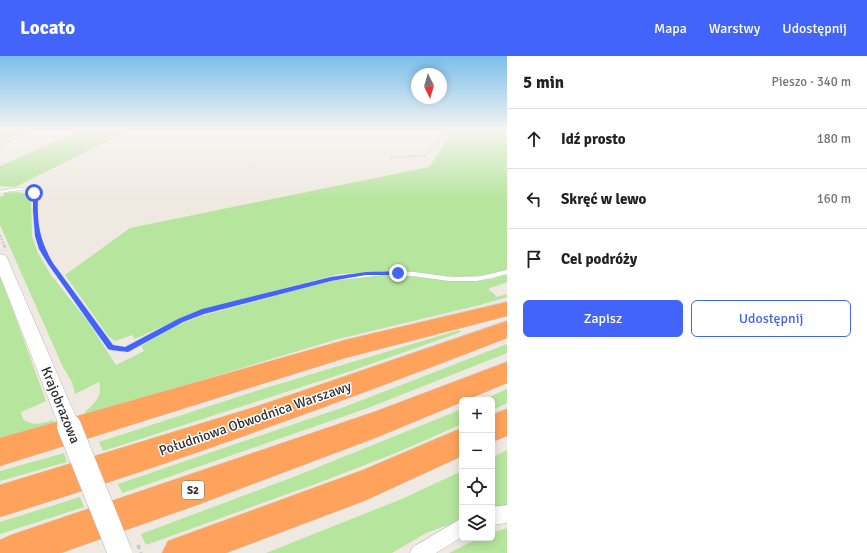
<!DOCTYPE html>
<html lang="pl">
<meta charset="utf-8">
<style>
body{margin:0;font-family:Signika,sans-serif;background:#f2f2f2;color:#202124}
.controls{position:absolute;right:12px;bottom:12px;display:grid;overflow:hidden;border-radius:6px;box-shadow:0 2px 10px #0003}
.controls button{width:36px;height:36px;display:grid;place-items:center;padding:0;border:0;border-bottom:1px solid #e0e0e0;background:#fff;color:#202124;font:20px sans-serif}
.compass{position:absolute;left:411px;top:12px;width:36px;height:36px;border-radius:50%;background:#fff;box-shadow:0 2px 10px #0003;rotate:175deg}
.stop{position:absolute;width:12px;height:12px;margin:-9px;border:3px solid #4264fb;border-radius:50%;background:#fff}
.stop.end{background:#4264fb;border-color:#fff;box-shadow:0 1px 4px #0008}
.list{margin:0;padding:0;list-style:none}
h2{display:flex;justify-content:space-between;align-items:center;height:52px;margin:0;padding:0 16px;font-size:17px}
h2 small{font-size:13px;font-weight:400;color:#757577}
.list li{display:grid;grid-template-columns:26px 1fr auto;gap:12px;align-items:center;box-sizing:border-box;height:60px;padding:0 16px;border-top:1px solid #e0e0e0}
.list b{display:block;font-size:15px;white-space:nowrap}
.list em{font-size:13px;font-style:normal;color:#757577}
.actions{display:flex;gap:8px;padding:12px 16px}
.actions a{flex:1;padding:9px 0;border:1px solid #4264fb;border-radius:6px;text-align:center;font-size:14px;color:#4264fb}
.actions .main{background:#4264fb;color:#fff}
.icon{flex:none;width:22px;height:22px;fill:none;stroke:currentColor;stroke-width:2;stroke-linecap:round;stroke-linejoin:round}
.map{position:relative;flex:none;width:507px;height:497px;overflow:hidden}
header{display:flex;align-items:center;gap:24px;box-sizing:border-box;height:56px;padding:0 20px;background:#4264fb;color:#fff}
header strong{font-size:19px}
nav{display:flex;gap:22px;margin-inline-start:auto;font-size:14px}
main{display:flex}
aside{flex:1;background:#fff}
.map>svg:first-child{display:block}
.green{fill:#b6e59e}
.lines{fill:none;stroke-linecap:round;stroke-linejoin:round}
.lane-casing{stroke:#b4b7c1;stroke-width:0.5}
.street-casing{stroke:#b4b7c1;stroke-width:1}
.secondary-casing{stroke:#b4b7c1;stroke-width:1}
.highway-casing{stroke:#c9c9c9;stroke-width:1}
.path-far2{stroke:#c9c9c9;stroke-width:1.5;stroke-dasharray:2 1;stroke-linecap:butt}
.path-far1{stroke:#c9c9c9;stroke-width:2;stroke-dasharray:2 1.5;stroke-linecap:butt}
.path{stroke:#c9c9c9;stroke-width:2.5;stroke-dasharray:3 2;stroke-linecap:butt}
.lane{fill:#fff;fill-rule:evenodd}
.street{fill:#fff;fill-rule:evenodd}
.secondary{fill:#fff;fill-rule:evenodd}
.highway{fill:#ffa35c;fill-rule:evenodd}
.secondary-bridge-far1-casing{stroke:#b4b7c1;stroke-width:20;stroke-linecap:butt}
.secondary-bridge-casing{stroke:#b4b7c1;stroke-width:25;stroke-linecap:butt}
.path-bridge{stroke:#c9c9c9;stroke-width:3.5;stroke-dasharray:4.5 3;stroke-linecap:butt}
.secondary-bridge-far1{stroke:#fff;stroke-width:19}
.secondary-bridge{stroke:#fff;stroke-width:24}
.route{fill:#4264fb}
.labels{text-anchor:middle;stroke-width:3;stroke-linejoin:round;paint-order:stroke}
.shield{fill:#fff;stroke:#6d6d6d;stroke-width:1}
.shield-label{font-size:11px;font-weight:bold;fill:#2e2e2e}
.near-street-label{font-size:14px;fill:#2e2e2e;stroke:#fff}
</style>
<header>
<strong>Locato</strong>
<nav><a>Mapa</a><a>Warstwy</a><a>Udostępnij</a></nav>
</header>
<main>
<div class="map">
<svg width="507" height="497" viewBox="0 0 507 497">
<rect width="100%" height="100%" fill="#efe9e1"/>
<g class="green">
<path d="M0,75h33l-33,15z"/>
<path d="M80,75h48l-113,56 -15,-1v-20z"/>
<path d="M432,75h75v139l-16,5 -35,2 -61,-6 -56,3 -142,37 -62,28 -3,-4 -17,6 -6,-4 -44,-62 65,-47 299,-61 21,-30z"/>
<path d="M16,136c7,1 11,1 15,7l1,37 6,17 13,22 38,48 27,42 28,-14 -3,-5 36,-21 24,-9 141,-38 43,-4 75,7 32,-2 15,-5v8l-19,7 9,8 10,-3v3l-27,8 -142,34 -252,76 -1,-3c10,-9 18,-16 14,-30l-24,12 -3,-12 -9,-15 -63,-142v-28l4,-2v-2z"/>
<path d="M0,219l46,126 -25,11 2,7c9,7 19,5 30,1l1,4 -54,16z"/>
<path d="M459,274l2,2 -110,39 -248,80 -4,-9 160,-52z"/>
<path d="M507,288v9l-139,55 -246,85 -4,-9 229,-78z"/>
<path d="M507,333v14l-15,7v-10h-9z"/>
<path d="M462,353v15l-66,29 -78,30 -172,62 -5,-11 155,-58z"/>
<path d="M507,394v58l-15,4v-54z"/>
<path d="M64,397l3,9 -67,19v-10z"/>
<path d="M462,415v49l-36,13 -34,20h-126l138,-55z"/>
<path d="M80,441l4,10 -84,27v-12z"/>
<path d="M507,472v25h-58l30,-15h13v-5z"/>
</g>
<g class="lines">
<defs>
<g id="lane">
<path d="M28,75h2l-30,13v-2z"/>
<path d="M18,132l13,1 4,3 3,4 -1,15 3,25 4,13 8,14 61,82 11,2 55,-28 21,-8 131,-34 53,-6 30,1 35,5h28l30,-7v4l-30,7h-28l-35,-5 -30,-1 -53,6 -128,33 -20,7 -58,31 -16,-3 -61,-86c-3,-4 -6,-9 -8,-14 -5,-11 -6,-24 -7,-36 0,-5 3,-15 0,-19 -5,-7 -25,-2 -33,-1v-2z"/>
</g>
<g id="street">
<path d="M507,449v18l-15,2v-18z"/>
<path d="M462,462v19l-26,16h-26l3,-6z"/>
</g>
<path id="secondary" d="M0,198l5,1 2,3 68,157 -3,7 -7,2 -7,-2 -3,-7 -55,-139z"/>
<g id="highway">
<path d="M507,246v14l-162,42 -345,108v-28l345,-98z"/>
<path d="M507,265v17c-167,65 -336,126 -507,179v-32l255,-78z"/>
<path d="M507,306v21l-41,17h-4v2l-87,36 -178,67 -136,48h-61v-13l11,-5 363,-123z"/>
<path d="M507,353v27l-15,6v-27z"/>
<path d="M462,372v28l-98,45 -138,52h-64l6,-12 195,-71z"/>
</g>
</defs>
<use href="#lane" class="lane-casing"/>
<use href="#street" class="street-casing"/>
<use href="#secondary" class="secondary-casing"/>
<use href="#highway" class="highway-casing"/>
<path class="path-far2" d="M390,101l35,-1 17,-20 16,-5"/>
<path class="path-far1" d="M0,179l4,11"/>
<path class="path" d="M4,189l2,5"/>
<use href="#lane" class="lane"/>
<use href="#street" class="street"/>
<use href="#secondary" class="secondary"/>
<use href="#highway" class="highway"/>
<defs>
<path id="secondary-bridge-far1" d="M65,359l5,12"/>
<path id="secondary-bridge" d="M69,370l51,127"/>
</defs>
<use href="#secondary-bridge-far1" class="secondary-bridge-far1-casing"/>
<use href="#secondary-bridge" class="secondary-bridge-casing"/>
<path class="path-bridge" d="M138,489l3,8"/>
<use href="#secondary-bridge-far1" class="secondary-bridge-far1"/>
<use href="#secondary-bridge" class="secondary-bridge"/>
</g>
<linearGradient id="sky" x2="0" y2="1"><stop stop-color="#7abfeb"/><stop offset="0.52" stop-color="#f8f5f2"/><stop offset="1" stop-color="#f8f5f2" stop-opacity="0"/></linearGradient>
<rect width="507" height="144" fill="url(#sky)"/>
<path class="route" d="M34,136l4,4c-1,27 1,43 15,67l60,82 12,2 53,-28 24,-10 129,-32 35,-5 32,-1 2,2 -2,2h-32l-35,6 -127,33 -21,8 -55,30 -17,-2 -3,-1 -60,-85 -9,-15 -4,-13 -2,-25v-15l-1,-3z"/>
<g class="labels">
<rect class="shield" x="182" y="425" width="22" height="18" rx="3"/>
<g class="shield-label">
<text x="193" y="438">S2</text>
</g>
<g class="near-street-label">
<text transform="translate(61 349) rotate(68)" y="5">Krajobrazowa</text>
<text transform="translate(255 362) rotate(-19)" y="5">Południowa Obwodnica Warszawy</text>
</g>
</g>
</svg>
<div class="controls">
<button>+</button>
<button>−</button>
<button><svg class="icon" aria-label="locate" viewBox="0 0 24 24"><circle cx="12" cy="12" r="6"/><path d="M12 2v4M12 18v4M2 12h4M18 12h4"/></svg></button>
<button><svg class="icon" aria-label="layers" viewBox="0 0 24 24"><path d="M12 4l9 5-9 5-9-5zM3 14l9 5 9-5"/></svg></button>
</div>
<svg class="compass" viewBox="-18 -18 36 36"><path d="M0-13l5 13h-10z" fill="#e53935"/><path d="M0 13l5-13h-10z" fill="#757577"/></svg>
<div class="stop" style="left:34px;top:137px"></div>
<div class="stop end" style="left:398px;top:217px"></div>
</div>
<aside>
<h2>5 min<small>Pieszo · 340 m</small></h2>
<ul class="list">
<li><svg class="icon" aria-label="ahead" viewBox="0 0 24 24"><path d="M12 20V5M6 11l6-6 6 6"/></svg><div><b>Idź prosto</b></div><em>180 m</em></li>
<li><svg class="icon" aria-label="left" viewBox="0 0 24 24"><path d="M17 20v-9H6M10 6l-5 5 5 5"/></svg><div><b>Skręć w lewo</b></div><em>160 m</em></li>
<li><svg class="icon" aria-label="arrive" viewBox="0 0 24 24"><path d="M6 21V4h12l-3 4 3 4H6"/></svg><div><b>Cel podróży</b></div></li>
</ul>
<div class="actions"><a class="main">Zapisz</a><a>Udostępnij</a></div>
</aside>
</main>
